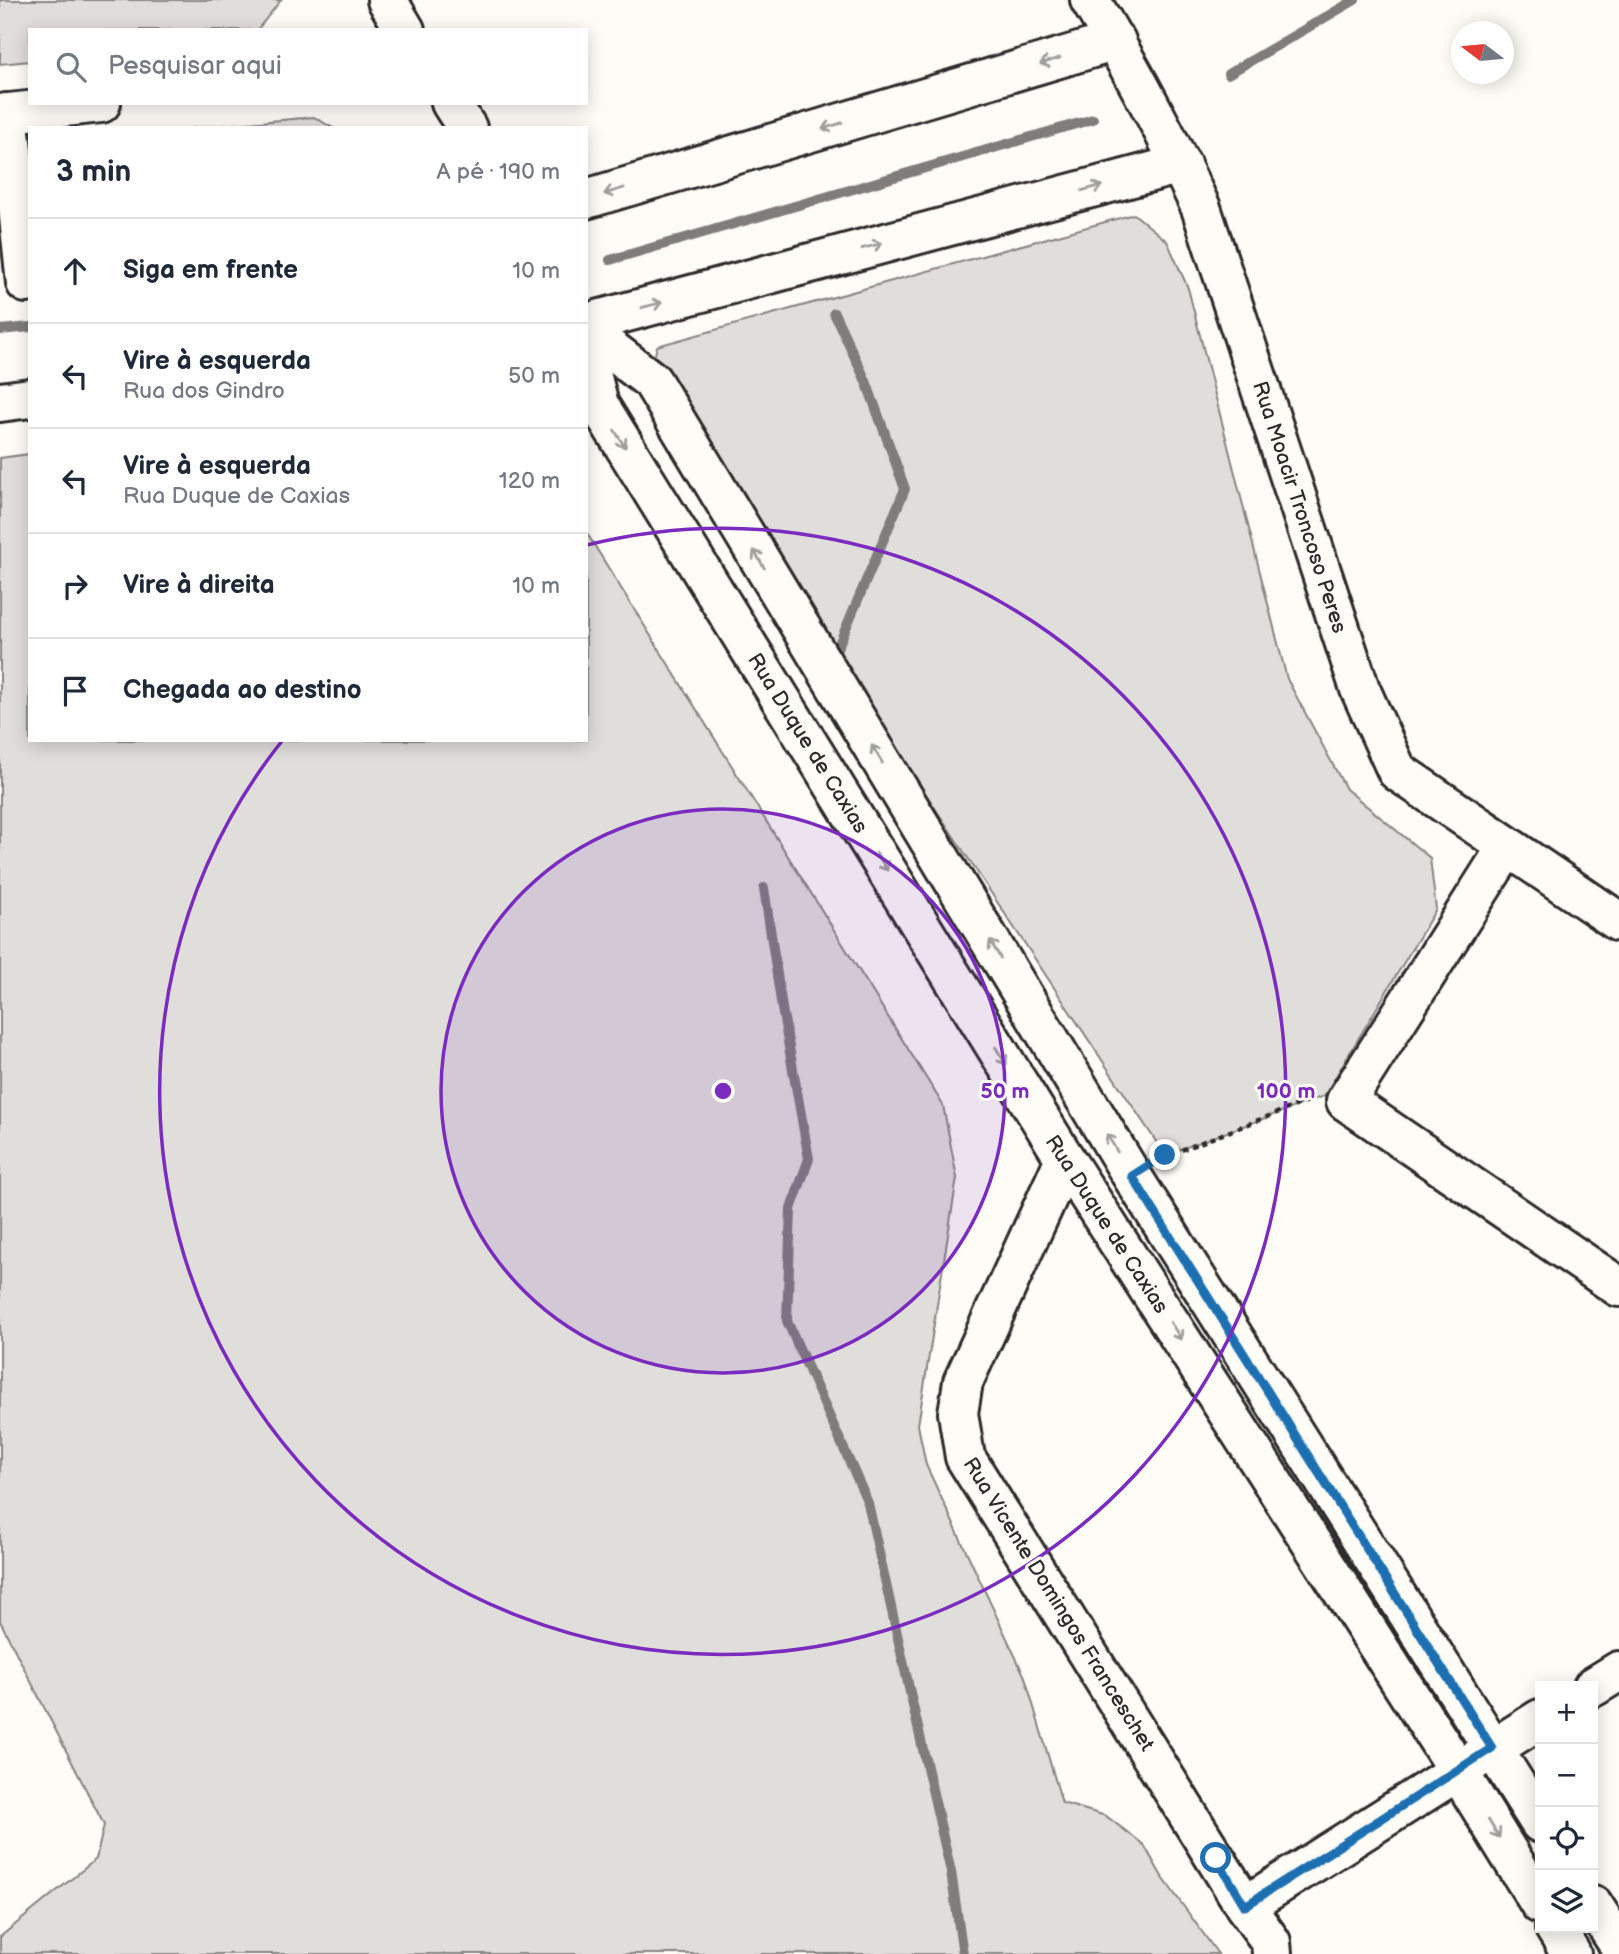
<!DOCTYPE html>
<html lang="pt">
<meta charset="utf-8">
<style>
body{margin:0;font-family:"Balsamiq Sans",sans-serif;background:#f6f6f7;color:#1f2937}
.controls{position:absolute;right:21px;bottom:21px;display:grid;overflow:hidden;border-radius:0px;box-shadow:0 4px 18px #0003}
.controls button{width:63px;height:63px;display:grid;place-items:center;padding:0;border:0;border-bottom:2px solid #e0e1e3;background:#fff;color:#1f2937;font:35px sans-serif}
.compass{position:absolute;left:1451px;top:21px;width:63px;height:63px;border-radius:50%;background:#fff;box-shadow:0 4px 18px #0003;rotate:286deg}
.stop{position:absolute;width:21px;height:21px;margin:-16px;border:5px solid #1f6fb2;border-radius:50%;background:#fff}
.stop.end{background:#1f6fb2;border-color:#fff;box-shadow:0 2px 7px #0008}
.list{margin:0;padding:0;list-style:none}
h2{display:flex;justify-content:space-between;align-items:center;height:91px;margin:0;padding:0 28px;font-size:30px}
h2 small{font-size:23px;font-weight:400;color:#747a83}
.list li{display:grid;grid-template-columns:46px 1fr auto;gap:21px;align-items:center;box-sizing:border-box;height:105px;padding:0 28px;border-top:2px solid #e0e1e3}
.list b{display:block;font-size:26px;white-space:nowrap}
.list p{margin:0;font-size:23px;white-space:nowrap;color:#747a83}
.list em{font-size:23px;font-style:normal;color:#747a83}
.icon{flex:none;width:38px;height:38px;fill:none;stroke:currentColor;stroke-width:2;stroke-linecap:round;stroke-linejoin:round}
.map{position:relative;flex:none;width:1619px;height:1954px;overflow:hidden}
.search{position:absolute;background:#fff;box-shadow:0 4px 18px #0003;left:28px;top:28px;width:560px;height:77px;display:flex;align-items:center;gap:18px;box-sizing:border-box;padding:0 24px;border-radius:0px;color:#747a83;font-size:26px}
.panel{position:absolute;background:#fff;box-shadow:0 4px 18px #0003;left:28px;top:126px;width:560px;height:616px;border-radius:0px}
.map>svg:first-child{display:block}
.green{fill:#dfdeda;stroke:#858482;stroke-width:2}
.lines{fill:none;stroke-linecap:round;stroke-linejoin:round}
.stream{stroke:#7e7d7b;stroke-width:10}
.minor-casing{stroke:#2b2b2b;stroke-width:44}
.path{stroke:#2b2b2b;stroke-width:4.5;stroke-dasharray:5 5;stroke-linecap:butt}
.minor{stroke:#fdfcf7;stroke-width:38}
.oneway{stroke:#9e9e9b}
.route{stroke:#1f6fb2;stroke-width:9}
.ring{fill:none;stroke:#7b2cbf;stroke-width:3.5}
.labels{text-anchor:middle;stroke-width:6;stroke-linejoin:round;paint-order:stroke}
.street-label{font-size:21px;fill:#2b2b2b;stroke:#fdfcf7}
.centre{fill:#7b2cbf;stroke:#fdfcf7;stroke-width:3.5}
.ring-label{font-size:21px;text-anchor:middle;font-weight:bold;fill:#7b2cbf;stroke:#fdfcf7;stroke-width:6;stroke-linejoin:round;paint-order:stroke}
</style>
<div class="map">
<svg width="1619" height="1954" viewBox="0 0 1619 1954">
<rect width="100%" height="100%" fill="#fdfcf7"/>
<filter id="ink" filterUnits="userSpaceOnUse"><feTurbulence type="fractalNoise" baseFrequency=".0143" numOctaves="2"/><feDisplacementMap in="SourceGraphic" scale="14" xChannelSelector="R" yChannelSelector="G"/><feConvolveMatrix kernelMatrix="1 2 1 2 8 2 1 2 1" color-interpolation-filters="sRGB"/></filter>
<g filter="url(#ink)">
<g class="green">
<path d="M0,0h281l-24,30h-227v31l-30,3z"/>
<path d="M314,117l19,11h-140z"/>
<path d="M1134,214l33,27 21,47 99,391 59,110 84,69 6,51 -112,187 -159,59 -331,-499 -186,-272 9,-38z"/>
<path d="M30,454v286h556v-208l357,573 14,73 -39,247 8,40 99,212 37,126 44,13 38,29 17,30 57,79h-1218v-17l96,-78 8,-34 -104,-204v-1163z"/>
</g>
<g class="lines">
<g class="stream">
<path d="M1228,74l127,-74"/>
<path d="M610,260l483,-141"/>
<path d="M834,313l32,68 39,108 -71,167"/>
<path d="M0,330l30,-3"/>
<path d="M764,888l18,120 27,151 -18,50 -4,112 81,182 43,194 40,175 12,82"/>
</g>
<defs>
<g id="minor">
<path d="M387,0l18,30"/>
<path d="M1090,0c41,67 78,137 111,208l159,481 37,82 222,151"/>
<path d="M451,103l16,25"/>
<path d="M8,113l18,170"/>
<path d="M0,114l101,-11"/>
<path d="M586,199l530,-158"/>
<path d="M586,323l595,-159"/>
<path d="M586,330l66,51 480,795 408,647"/>
<path d="M586,354l13,51 466,754 393,612 82,133"/>
<path d="M0,402l30,-4"/>
<path d="M1507,847l-161,254 273,186"/>
<path d="M1065,1159l-102,223 -5,31 7,44 280,449 26,36 1,12"/>
<path d="M1593,1687l26,-16"/>
<path d="M1593,1905l26,40"/>
<path d="M1245,1906l295,-187"/>
<path d="M1555,1928l16,26"/>
</g>
</defs>
<use href="#minor" class="minor-casing"/>
<path class="path" d="M1163,1157l145,-56"/>
<use href="#minor" class="minor"/>
</g>
<defs><path id="oneway-shaft" d="M-6 0H5M1.5-3L5.5 0L1.5 3" fill="none" stroke-width="1.6" stroke-linecap="round" stroke-linejoin="round" transform="scale(1.75)"/></defs>
<g class="oneway">
<use href="#oneway-shaft" transform="translate(1050 61) rotate(163)"/>
<use href="#oneway-shaft" transform="translate(832 126) rotate(163)"/>
<use href="#oneway-shaft" transform="translate(1092 188) rotate(-15)"/>
<use href="#oneway-shaft" transform="translate(614 191) rotate(163)"/>
<use href="#oneway-shaft" transform="translate(872 246) rotate(-15)"/>
<use href="#oneway-shaft" transform="translate(652 305) rotate(-15)"/>
<use href="#oneway-shaft" transform="translate(620 439) rotate(58)"/>
<use href="#oneway-shaft" transform="translate(759 559) rotate(-121)"/>
<use href="#oneway-shaft" transform="translate(877 754) rotate(-121)"/>
<use href="#oneway-shaft" transform="translate(882 862) rotate(58)"/>
<use href="#oneway-shaft" transform="translate(995 949) rotate(-121)"/>
<use href="#oneway-shaft" transform="translate(1001 1056) rotate(58)"/>
<use href="#oneway-shaft" transform="translate(1112 1143) rotate(-121)"/>
<use href="#oneway-shaft" transform="translate(1176 1331) rotate(57)"/>
<use href="#oneway-shaft" transform="translate(1494 1829) rotate(58)"/>
</g>
</g>
<g class="lines" filter="url(#ink)">
<path class="route" d="M1165,1155l-33,21 360,572 -247,158 -29,-48"/>
</g>
<circle cx="723" cy="1091" r="282" fill="#7b2cbf" fill-opacity=".12"/>
<g class="ring">
<circle cx="723" cy="1091" r="282"/>
<path d="M587 545A563 563 0 1 1 282 741"/>
</g>
<g class="labels">
<g class="street-label">
<text transform="translate(1300 507) rotate(72)" y="7">Rua Moacir Troncoso Peres</text>
<text transform="translate(808 743) rotate(58)" y="7">Rua Duque de Caxias</text>
<text transform="translate(1107 1224) rotate(57)" y="7">Rua Duque de Caxias</text>
<text transform="translate(1059 1604) rotate(58)" y="7">Rua Vicente Domingos Franceschet</text>
</g>
</g>
<circle cx="723" cy="1091" r="10" class="centre"/>
<g class="ring-label">
<text x="1005" y="1098">50 m</text>
<text x="1286" y="1098">100 m</text>
</g>
</svg>
<div class="controls">
<button>+</button>
<button>−</button>
<button><svg class="icon" aria-label="locate" viewBox="0 0 24 24"><circle cx="12" cy="12" r="6"/><path d="M12 2v4M12 18v4M2 12h4M18 12h4"/></svg></button>
<button><svg class="icon" aria-label="layers" viewBox="0 0 24 24"><path d="M12 4l9 5-9 5-9-5zM3 14l9 5 9-5"/></svg></button>
</div>
<svg class="compass" viewBox="-18 -18 36 36"><path d="M0-13l5 13h-10z" fill="#e53935"/><path d="M0 13l5-13h-10z" fill="#747a83"/></svg>
<div class="stop" style="left:1216px;top:1858px"></div>
<div class="stop end" style="left:1165px;top:1155px"></div>
<div class="search"><svg class="icon" aria-label="search" viewBox="0 0 24 24"><circle cx="10" cy="10" r="6"/><path d="M15 15l6 6"/></svg>Pesquisar aqui</div>
<section class="panel">
<h2>3 min<small>A pé · 190 m</small></h2>
<ul class="list">
<li><svg class="icon" aria-label="ahead" viewBox="0 0 24 24"><path d="M12 20V5M6 11l6-6 6 6"/></svg><div><b>Siga em frente</b></div><em>10 m</em></li>
<li><svg class="icon" aria-label="left" viewBox="0 0 24 24"><path d="M17 20v-9H6M10 6l-5 5 5 5"/></svg><div><b>Vire à esquerda</b><p>Rua dos Gindro</p></div><em>50 m</em></li>
<li><svg class="icon" aria-label="left" viewBox="0 0 24 24"><path d="M17 20v-9H6M10 6l-5 5 5 5"/></svg><div><b>Vire à esquerda</b><p>Rua Duque de Caxias</p></div><em>120 m</em></li>
<li><svg class="icon" aria-label="right" viewBox="0 0 24 24"><path d="M7 20v-9h11M14 6l5 5-5 5"/></svg><div><b>Vire à direita</b></div><em>10 m</em></li>
<li><svg class="icon" aria-label="arrive" viewBox="0 0 24 24"><path d="M6 21V4h12l-3 4 3 4H6"/></svg><div><b>Chegada ao destino</b></div></li>
</ul>
</section>
</div>
